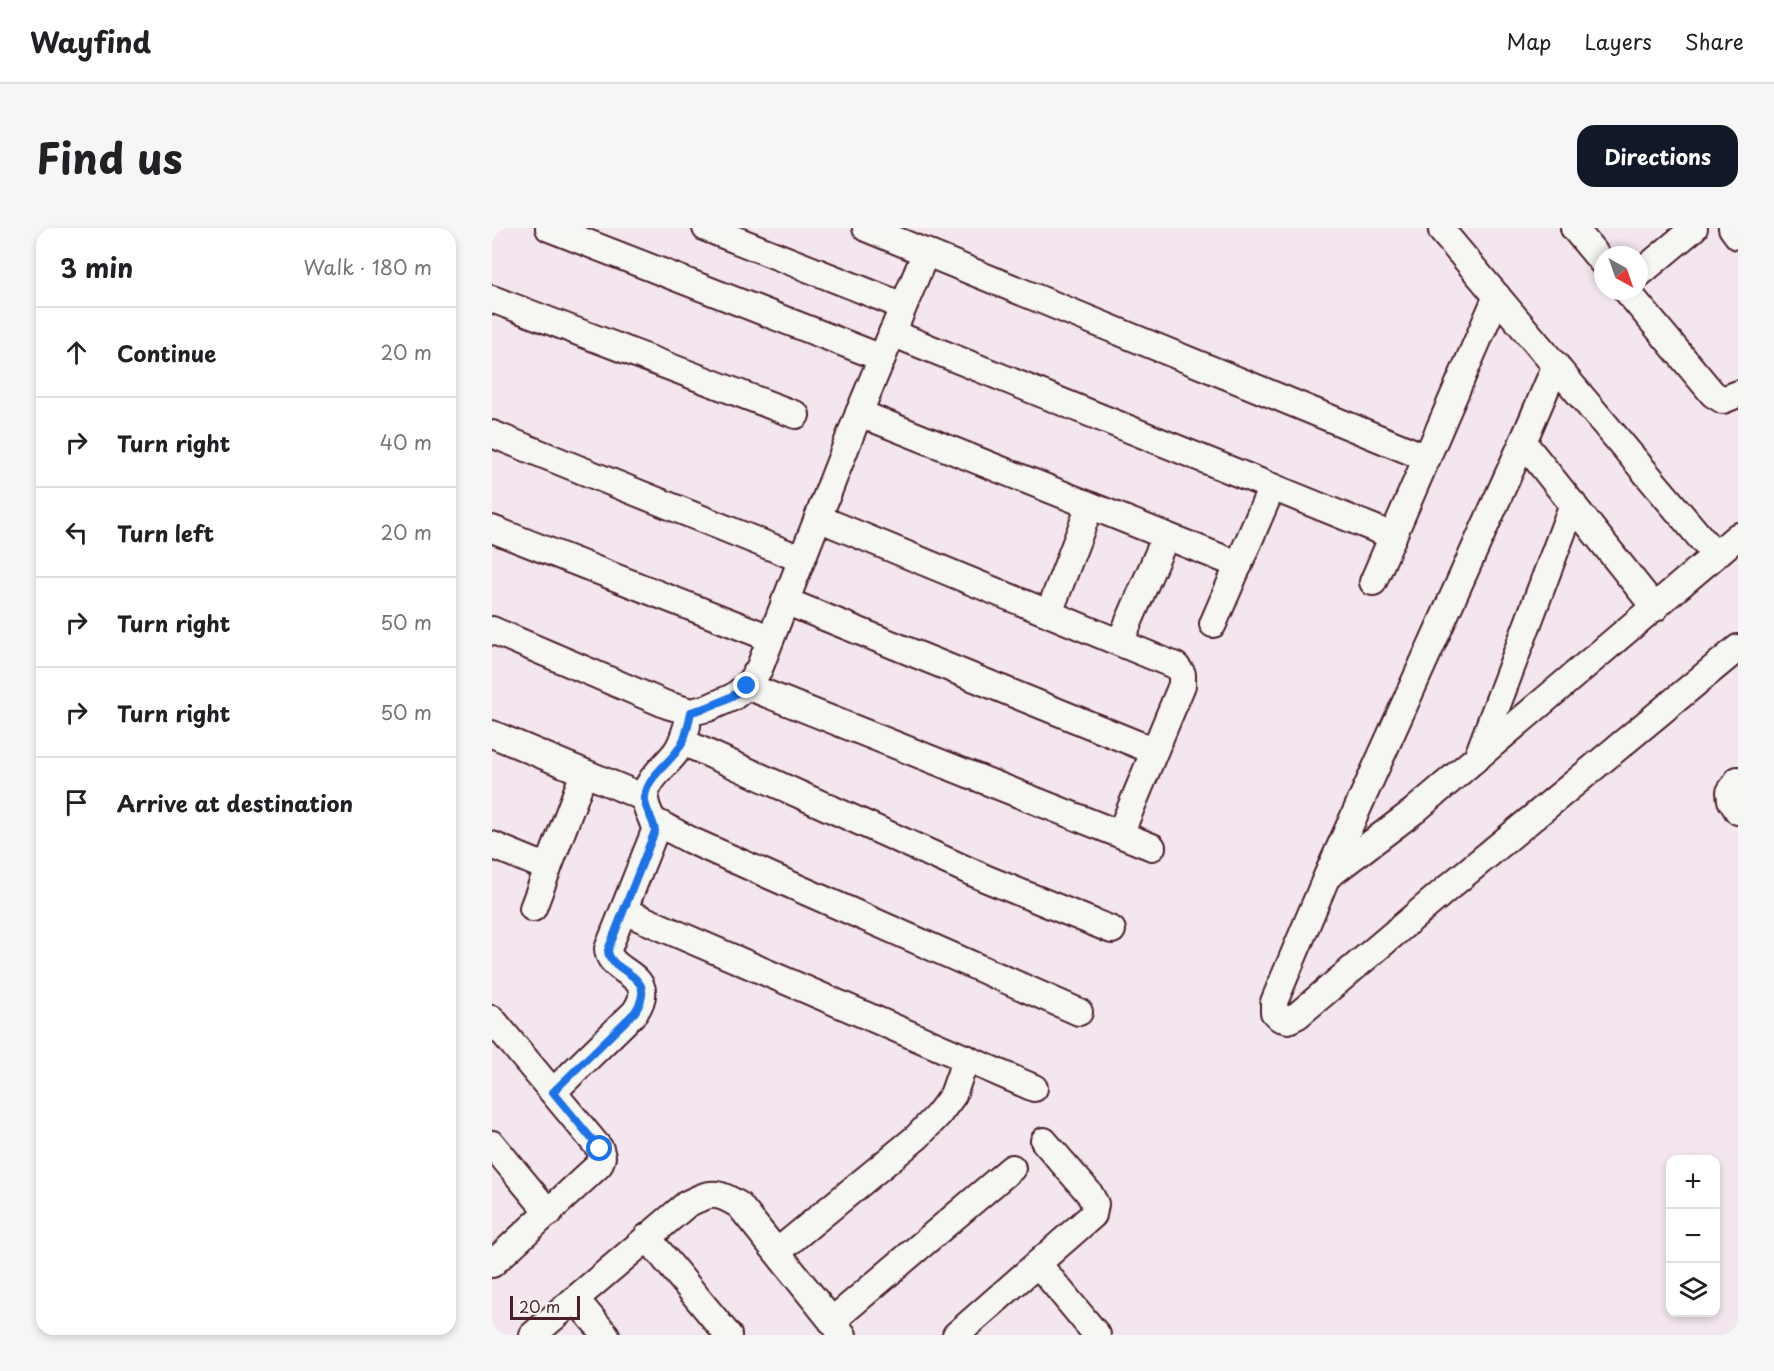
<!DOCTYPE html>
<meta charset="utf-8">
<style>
body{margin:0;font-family:"Playpen Sans",sans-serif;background:#f6f6f6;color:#202124}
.controls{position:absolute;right:18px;bottom:18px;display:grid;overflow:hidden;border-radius:12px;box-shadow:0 3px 9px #0003}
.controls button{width:54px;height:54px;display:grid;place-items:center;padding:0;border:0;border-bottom:2px solid #e0e0e0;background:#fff;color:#202124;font:30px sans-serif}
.compass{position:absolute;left:1102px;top:18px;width:54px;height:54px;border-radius:50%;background:#fff;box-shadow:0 3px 9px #0003;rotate:140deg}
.scale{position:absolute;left:18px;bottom:15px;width:70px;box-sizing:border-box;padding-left:6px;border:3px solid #4a1f2b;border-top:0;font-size:16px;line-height:21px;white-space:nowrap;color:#4a1f2b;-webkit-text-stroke:4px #f6f6f2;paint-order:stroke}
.stop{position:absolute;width:18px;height:18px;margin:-14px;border:4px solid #1a73e8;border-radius:50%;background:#fff}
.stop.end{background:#1a73e8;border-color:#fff;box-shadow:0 2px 6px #0008}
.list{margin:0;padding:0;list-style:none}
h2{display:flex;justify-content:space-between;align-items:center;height:78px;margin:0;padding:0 24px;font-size:26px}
h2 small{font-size:20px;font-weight:400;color:#757577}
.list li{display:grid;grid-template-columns:39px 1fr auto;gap:18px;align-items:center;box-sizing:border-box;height:90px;padding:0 24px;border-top:2px solid #e0e0e0}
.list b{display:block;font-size:22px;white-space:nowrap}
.list em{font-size:20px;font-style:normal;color:#757577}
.icon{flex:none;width:33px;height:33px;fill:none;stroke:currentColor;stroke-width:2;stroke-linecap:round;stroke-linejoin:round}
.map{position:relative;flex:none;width:1246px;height:1107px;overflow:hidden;border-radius:18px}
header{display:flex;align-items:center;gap:36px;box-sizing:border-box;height:84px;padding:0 30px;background:#fff;border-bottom:2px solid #e0e0e0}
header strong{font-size:28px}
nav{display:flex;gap:33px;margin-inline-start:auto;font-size:21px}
.intro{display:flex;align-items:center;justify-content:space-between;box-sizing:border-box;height:144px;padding:0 36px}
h1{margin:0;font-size:42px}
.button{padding:15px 27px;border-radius:18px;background:#111827;color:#fff;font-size:21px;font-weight:700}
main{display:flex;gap:36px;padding:0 36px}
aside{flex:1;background:#fff;border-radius:18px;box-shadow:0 3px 9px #0003}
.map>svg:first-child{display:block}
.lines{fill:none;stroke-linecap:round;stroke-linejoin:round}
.minor-casing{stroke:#4a1f2b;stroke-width:30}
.minor{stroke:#f6f6f2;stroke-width:26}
.route{stroke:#1a73e8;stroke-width:8}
</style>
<header>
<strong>Wayfind</strong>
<nav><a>Map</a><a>Layers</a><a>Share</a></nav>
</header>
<div class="intro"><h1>Find us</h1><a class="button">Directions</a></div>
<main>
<aside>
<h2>3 min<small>Walk · 180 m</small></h2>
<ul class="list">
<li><svg class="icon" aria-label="ahead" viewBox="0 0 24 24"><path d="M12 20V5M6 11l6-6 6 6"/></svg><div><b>Continue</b></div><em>20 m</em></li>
<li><svg class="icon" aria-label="right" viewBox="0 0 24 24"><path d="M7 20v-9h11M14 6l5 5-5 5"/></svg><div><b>Turn right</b></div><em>40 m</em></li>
<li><svg class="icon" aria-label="left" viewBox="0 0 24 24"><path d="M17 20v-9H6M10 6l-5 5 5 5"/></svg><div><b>Turn left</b></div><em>20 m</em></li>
<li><svg class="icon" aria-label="right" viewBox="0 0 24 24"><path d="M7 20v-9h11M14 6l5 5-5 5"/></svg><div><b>Turn right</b></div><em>50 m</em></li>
<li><svg class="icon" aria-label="right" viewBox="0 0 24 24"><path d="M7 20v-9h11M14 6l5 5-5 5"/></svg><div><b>Turn right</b></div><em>50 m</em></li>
<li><svg class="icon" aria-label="arrive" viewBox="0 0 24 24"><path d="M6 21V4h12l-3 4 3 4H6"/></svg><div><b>Arrive at destination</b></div></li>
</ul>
</aside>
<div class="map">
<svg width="1246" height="1107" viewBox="0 0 1246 1107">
<rect width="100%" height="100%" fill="#f3e6ee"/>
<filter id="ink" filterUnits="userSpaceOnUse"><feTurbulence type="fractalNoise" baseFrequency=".0167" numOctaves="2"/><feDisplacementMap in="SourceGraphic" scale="12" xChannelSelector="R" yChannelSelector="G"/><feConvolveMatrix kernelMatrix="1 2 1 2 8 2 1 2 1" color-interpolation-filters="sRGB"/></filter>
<g filter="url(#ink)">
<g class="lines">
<defs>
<g id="minor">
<path d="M57,0l333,130"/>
<path d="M214,0l197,78"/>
<path d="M374,0l561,230"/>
<path d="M1082,0l29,35"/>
<path d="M1240,0l6,8"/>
<path d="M950,3l273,324"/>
<path d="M1147,46l55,-46"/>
<path d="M1135,63l86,103 10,6 15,-6"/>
<path d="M0,71l304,116"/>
<path d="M400,105l501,203"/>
<path d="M1064,137l-33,77 -196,434 -53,126v10l6,6 8,2 10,-5 151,-128 289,-239"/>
<path d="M367,185l380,152"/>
<path d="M0,206l309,125"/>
<path d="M1031,214l132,166"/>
<path d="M326,290l358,148 6,8v11l-62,149"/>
<path d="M0,301l278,109"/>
<path d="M881,354l124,-286"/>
<path d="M293,373l369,150"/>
<path d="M557,385l41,-107"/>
<path d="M721,396l59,-137"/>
<path d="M0,402l175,75 24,7 17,-4 25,-11 14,-11 12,-17 100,-256 67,-161"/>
<path d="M628,414l46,-106"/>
<path d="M255,458l405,161"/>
<path d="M0,506l153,64"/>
<path d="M191,514l304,137 125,51"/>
<path d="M987,525l94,-249"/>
<path d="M1246,552l-8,12 1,8 7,11"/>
<path d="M162,593l36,19 83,37 306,135"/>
<path d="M0,617l56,23"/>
<path d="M836,648l86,-65 324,-275"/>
<path d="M41,680l51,-135"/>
<path d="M132,683l410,177"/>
<path d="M0,791l108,130 2,8 -3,8 -107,99"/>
<path d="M61,864l82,-80c26,-39 -26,-37 -27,-63l47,-118c-1,-12 -9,-20 -10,-32 0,-19 21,-33 31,-47 6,-8 8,-16 11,-26"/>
<path d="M0,916l57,69"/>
<path d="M155,1009l81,98"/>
<path d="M285,1024l140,-115 21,-22 15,-20 13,-37"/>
<path d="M546,1036l59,71"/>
<path d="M83,1071l31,36"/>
<path d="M340,1093l180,-153"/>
<path d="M41,1107l154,-131c24,-12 29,-13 52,1l104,130"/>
<path d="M464,1107l137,-120 2,-11 -6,-11 -45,-52"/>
</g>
</defs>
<use href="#minor" class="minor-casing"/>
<use href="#minor" class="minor"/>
</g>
</g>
<g class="lines" filter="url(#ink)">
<path class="route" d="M108,921l-47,-57 82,-80c26,-40 -26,-37 -27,-62l47,-119c-1,-12 -12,-23 -10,-35 4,-23 28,-34 37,-53 5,-9 7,-21 9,-31 22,-5 39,-13 56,-26"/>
</g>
</svg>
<div class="controls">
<button>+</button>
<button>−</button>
<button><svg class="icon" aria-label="layers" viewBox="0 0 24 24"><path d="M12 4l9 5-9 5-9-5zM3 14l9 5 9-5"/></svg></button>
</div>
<svg class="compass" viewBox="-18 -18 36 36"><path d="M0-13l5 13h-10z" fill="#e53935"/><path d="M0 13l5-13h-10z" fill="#757577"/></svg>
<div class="scale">20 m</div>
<div class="stop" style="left:108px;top:921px"></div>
<div class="stop end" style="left:255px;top:458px"></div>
</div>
</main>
